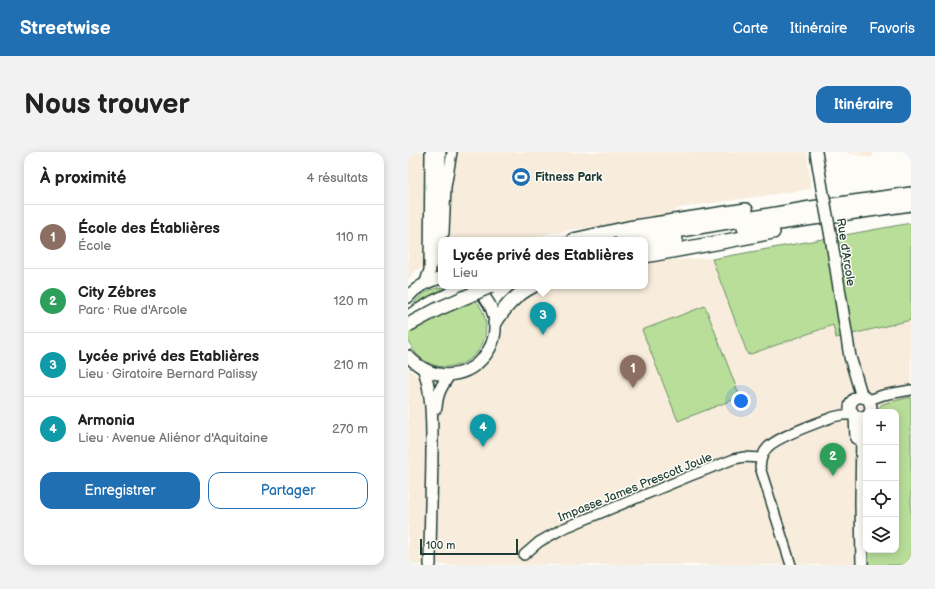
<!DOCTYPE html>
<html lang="fr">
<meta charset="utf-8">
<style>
body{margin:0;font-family:"Balsamiq Sans",sans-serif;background:#f2f2f2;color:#222}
.controls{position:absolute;right:12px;bottom:12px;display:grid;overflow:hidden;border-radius:8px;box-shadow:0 2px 10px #0003}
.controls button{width:36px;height:36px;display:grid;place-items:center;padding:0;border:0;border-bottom:1px solid #e0e0e0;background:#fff;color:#222;font:20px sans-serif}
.scale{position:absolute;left:12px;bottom:10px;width:98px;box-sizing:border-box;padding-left:4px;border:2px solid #1f3d34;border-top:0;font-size:11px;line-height:14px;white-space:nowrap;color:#1f3d34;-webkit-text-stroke:3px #fdfcf7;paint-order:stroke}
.you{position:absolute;left:333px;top:249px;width:14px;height:14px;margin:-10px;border:3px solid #fff;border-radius:50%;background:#1a73e8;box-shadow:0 0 0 6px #1a73e833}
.badge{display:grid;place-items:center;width:26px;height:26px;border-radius:50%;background:#1f6fb2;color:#fff;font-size:13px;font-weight:700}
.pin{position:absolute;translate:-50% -33px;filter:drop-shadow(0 1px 2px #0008)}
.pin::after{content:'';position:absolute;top:21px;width:14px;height:12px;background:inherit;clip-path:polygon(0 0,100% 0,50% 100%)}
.popup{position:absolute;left:30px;top:85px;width:210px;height:52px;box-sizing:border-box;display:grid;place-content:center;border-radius:8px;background:#fff;filter:drop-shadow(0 1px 3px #0005);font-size:13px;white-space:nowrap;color:#767676}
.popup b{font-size:15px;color:#222}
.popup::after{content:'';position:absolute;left:50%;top:100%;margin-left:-8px;border:8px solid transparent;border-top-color:#fff}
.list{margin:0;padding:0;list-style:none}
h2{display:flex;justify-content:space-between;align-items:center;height:52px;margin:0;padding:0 16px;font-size:17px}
h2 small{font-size:13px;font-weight:400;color:#767676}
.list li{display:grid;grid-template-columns:26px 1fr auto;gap:12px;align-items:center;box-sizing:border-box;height:64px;padding:0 16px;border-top:1px solid #e0e0e0}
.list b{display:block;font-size:15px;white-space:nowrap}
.list p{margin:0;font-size:13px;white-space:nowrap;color:#767676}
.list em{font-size:13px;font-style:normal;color:#767676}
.actions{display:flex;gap:8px;padding:12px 16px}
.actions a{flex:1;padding:9px 0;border:1px solid #1f6fb2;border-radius:12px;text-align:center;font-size:14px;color:#1f6fb2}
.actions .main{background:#1f6fb2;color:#fff}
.icon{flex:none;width:22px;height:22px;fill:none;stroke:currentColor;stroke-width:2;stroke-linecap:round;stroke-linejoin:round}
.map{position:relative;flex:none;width:503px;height:413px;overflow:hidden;border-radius:12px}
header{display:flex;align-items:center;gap:24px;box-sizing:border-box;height:56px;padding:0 20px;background:#1f6fb2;color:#fff}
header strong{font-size:19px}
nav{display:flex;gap:22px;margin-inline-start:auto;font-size:14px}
.intro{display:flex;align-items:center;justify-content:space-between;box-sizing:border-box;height:96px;padding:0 24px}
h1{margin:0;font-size:28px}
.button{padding:10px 18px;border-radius:12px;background:#1f6fb2;color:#fff;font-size:14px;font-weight:700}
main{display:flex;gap:24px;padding:0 24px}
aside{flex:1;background:#fff;border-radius:12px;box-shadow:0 2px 10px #0003}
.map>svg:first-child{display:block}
.built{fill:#f8eddc}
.green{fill:#b8de99;stroke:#6c8e66}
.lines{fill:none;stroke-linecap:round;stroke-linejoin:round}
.minor-casing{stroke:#1f3d34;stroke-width:12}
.major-casing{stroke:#1f3d34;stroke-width:14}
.highway-casing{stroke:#1f3d34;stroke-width:16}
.minor{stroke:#fdfcf7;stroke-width:9}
.major{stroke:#fdfcf7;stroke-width:11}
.highway{stroke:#fdfcf7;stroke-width:13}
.major-bridge-casing{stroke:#1f3d34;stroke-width:14;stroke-linecap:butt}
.highway-bridge-casing{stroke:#1f3d34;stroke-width:16;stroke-linecap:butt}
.major-bridge{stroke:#fdfcf7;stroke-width:11}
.highway-bridge{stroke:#fdfcf7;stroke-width:13}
.labels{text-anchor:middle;stroke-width:3;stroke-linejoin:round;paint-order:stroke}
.poi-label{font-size:12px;font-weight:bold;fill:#1f3d34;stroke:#fdfcf7;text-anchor:start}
.street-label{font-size:12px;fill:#1f3d34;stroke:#fdfcf7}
</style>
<header>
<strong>Streetwise</strong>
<nav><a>Carte</a><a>Itinéraire</a><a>Favoris</a></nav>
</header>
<div class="intro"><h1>Nous trouver</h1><a class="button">Itinéraire</a></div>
<main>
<aside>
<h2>À proximité<small>4 résultats</small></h2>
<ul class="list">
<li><span class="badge" style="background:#8d6e63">1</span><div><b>École des Établières</b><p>École</p></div><em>110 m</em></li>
<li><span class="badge" style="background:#2e9e5b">2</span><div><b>City Zébres</b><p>Parc · Rue d'Arcole</p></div><em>120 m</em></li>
<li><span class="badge" style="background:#0f9aa8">3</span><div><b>Lycée privé des Etablières</b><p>Lieu · Giratoire Bernard Palissy</p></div><em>210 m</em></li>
<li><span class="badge" style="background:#0f9aa8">4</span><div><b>Armonia</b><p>Lieu · Avenue Aliénor d'Aquitaine</p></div><em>270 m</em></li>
</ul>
<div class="actions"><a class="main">Enregistrer</a><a>Partager</a></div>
</aside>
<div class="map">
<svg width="503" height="413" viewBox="0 0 503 413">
<rect width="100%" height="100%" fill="#fdfcf7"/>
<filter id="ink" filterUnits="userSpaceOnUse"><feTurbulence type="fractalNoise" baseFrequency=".025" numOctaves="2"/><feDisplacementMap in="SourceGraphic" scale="8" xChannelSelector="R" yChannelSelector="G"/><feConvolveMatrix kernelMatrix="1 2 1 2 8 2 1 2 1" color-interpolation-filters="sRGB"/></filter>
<g filter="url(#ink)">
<g class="built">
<path d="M0,0h399l4,37 -132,19 -12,8 -116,17 -24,7h-86v22l-25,8 -8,10z"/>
<path d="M436,0h30l-2,6z"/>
<path d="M304,106l36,97 85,-30 3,13 75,-18v77l-29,7 -6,8h-10v153h-458v-197l9,8 40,6 41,-32 8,-32 20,-20 21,-12h98v-25z"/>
</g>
<g class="green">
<path d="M503,71v97l-75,18 -3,-13 -85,30 -36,-96z"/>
<circle cx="38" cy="175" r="40"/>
<path d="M297,154l35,91 -62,24 -36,-91z"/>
<path d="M503,245v168h-45v-15h30v-138h-20l6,-8z"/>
</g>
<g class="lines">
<defs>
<g id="minor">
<path d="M36,81l2,-46 6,-35"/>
<path d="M461,248l14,-5 28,-5"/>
<path d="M116,403l15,-13 23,-13 128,-53 44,-17 10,-2 17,1"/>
<path d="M383,413l-31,-98c1,-7 2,-14 8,-20 11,-11 49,-24 65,-30l9,-2h11"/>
</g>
<g id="major">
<path d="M32,0l-2,104 3,9"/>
<path d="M408,0l6,36"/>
<path d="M423,85l19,120 12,40"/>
<path d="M18,130l4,-12 1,-118"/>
<path d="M0,145c9,-11 20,-16 33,-19"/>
<path d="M0,204c52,55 124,-24 65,-70"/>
<path d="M16,218c8,24 8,50 8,76 0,39 -2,79 -2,119"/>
<path d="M28,256c1,-15 5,-21 13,-33"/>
<path d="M447,264l1,22"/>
<path d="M454,266l-7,-2 -5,-7c0,-11 10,-16 19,-9l2,7 -1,5"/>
<path d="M454,413l-1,-63 1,-70 3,-15"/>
</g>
<g id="highway">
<path d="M336,76l167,-24"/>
<path d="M165,88l55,-12 118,-18"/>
<path d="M214,88l189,-32 100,-14"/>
<path d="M237,93l31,-6"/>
<path d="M237,104l87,-16 41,-8"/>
<path d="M0,165l26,-15 33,-16"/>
<path d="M87,171c10,-16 20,-28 38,-37"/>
</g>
</defs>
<use href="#minor" class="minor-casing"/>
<use href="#major" class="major-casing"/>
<use href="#highway" class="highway-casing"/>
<use href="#minor" class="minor"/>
<use href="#major" class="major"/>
<use href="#highway" class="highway"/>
<defs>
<path id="major-bridge" d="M414,36l9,49"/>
<path id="highway-bridge" d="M0,173l30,-16 53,-23"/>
</defs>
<use href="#major-bridge" class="major-bridge-casing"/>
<use href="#highway-bridge" class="highway-bridge-casing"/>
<use href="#major-bridge" class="major-bridge"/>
<use href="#highway-bridge" class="highway-bridge"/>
</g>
</g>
<defs>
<symbol id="stadium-disc" viewBox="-11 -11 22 22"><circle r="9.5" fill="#1f6fb2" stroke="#fdfcf7"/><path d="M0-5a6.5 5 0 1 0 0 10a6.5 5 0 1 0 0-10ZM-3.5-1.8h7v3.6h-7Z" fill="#fff"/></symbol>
</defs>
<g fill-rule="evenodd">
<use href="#stadium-disc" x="102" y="14" width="22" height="22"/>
</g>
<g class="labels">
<g class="poi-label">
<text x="127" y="29">Fitness Park</text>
</g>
<g class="street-label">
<text transform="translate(438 100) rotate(81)" y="4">Rue d'Arcole</text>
<text transform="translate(227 335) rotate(-22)" y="4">Impasse James Prescott Joule</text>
</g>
</g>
</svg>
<div class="controls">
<button>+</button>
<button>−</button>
<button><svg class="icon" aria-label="locate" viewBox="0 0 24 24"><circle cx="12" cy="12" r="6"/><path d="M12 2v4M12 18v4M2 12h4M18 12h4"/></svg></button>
<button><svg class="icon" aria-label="layers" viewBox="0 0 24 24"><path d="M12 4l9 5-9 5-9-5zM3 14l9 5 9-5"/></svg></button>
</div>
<div class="scale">100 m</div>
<div class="you"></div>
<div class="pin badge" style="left:225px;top:236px;background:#8d6e63">1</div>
<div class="pin badge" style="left:425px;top:324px;background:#2e9e5b">2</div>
<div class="pin badge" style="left:135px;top:183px;background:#0f9aa8">3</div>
<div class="popup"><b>Lycée privé des Etablières</b>Lieu</div>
<div class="pin badge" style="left:75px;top:295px;background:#0f9aa8">4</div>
</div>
</main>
